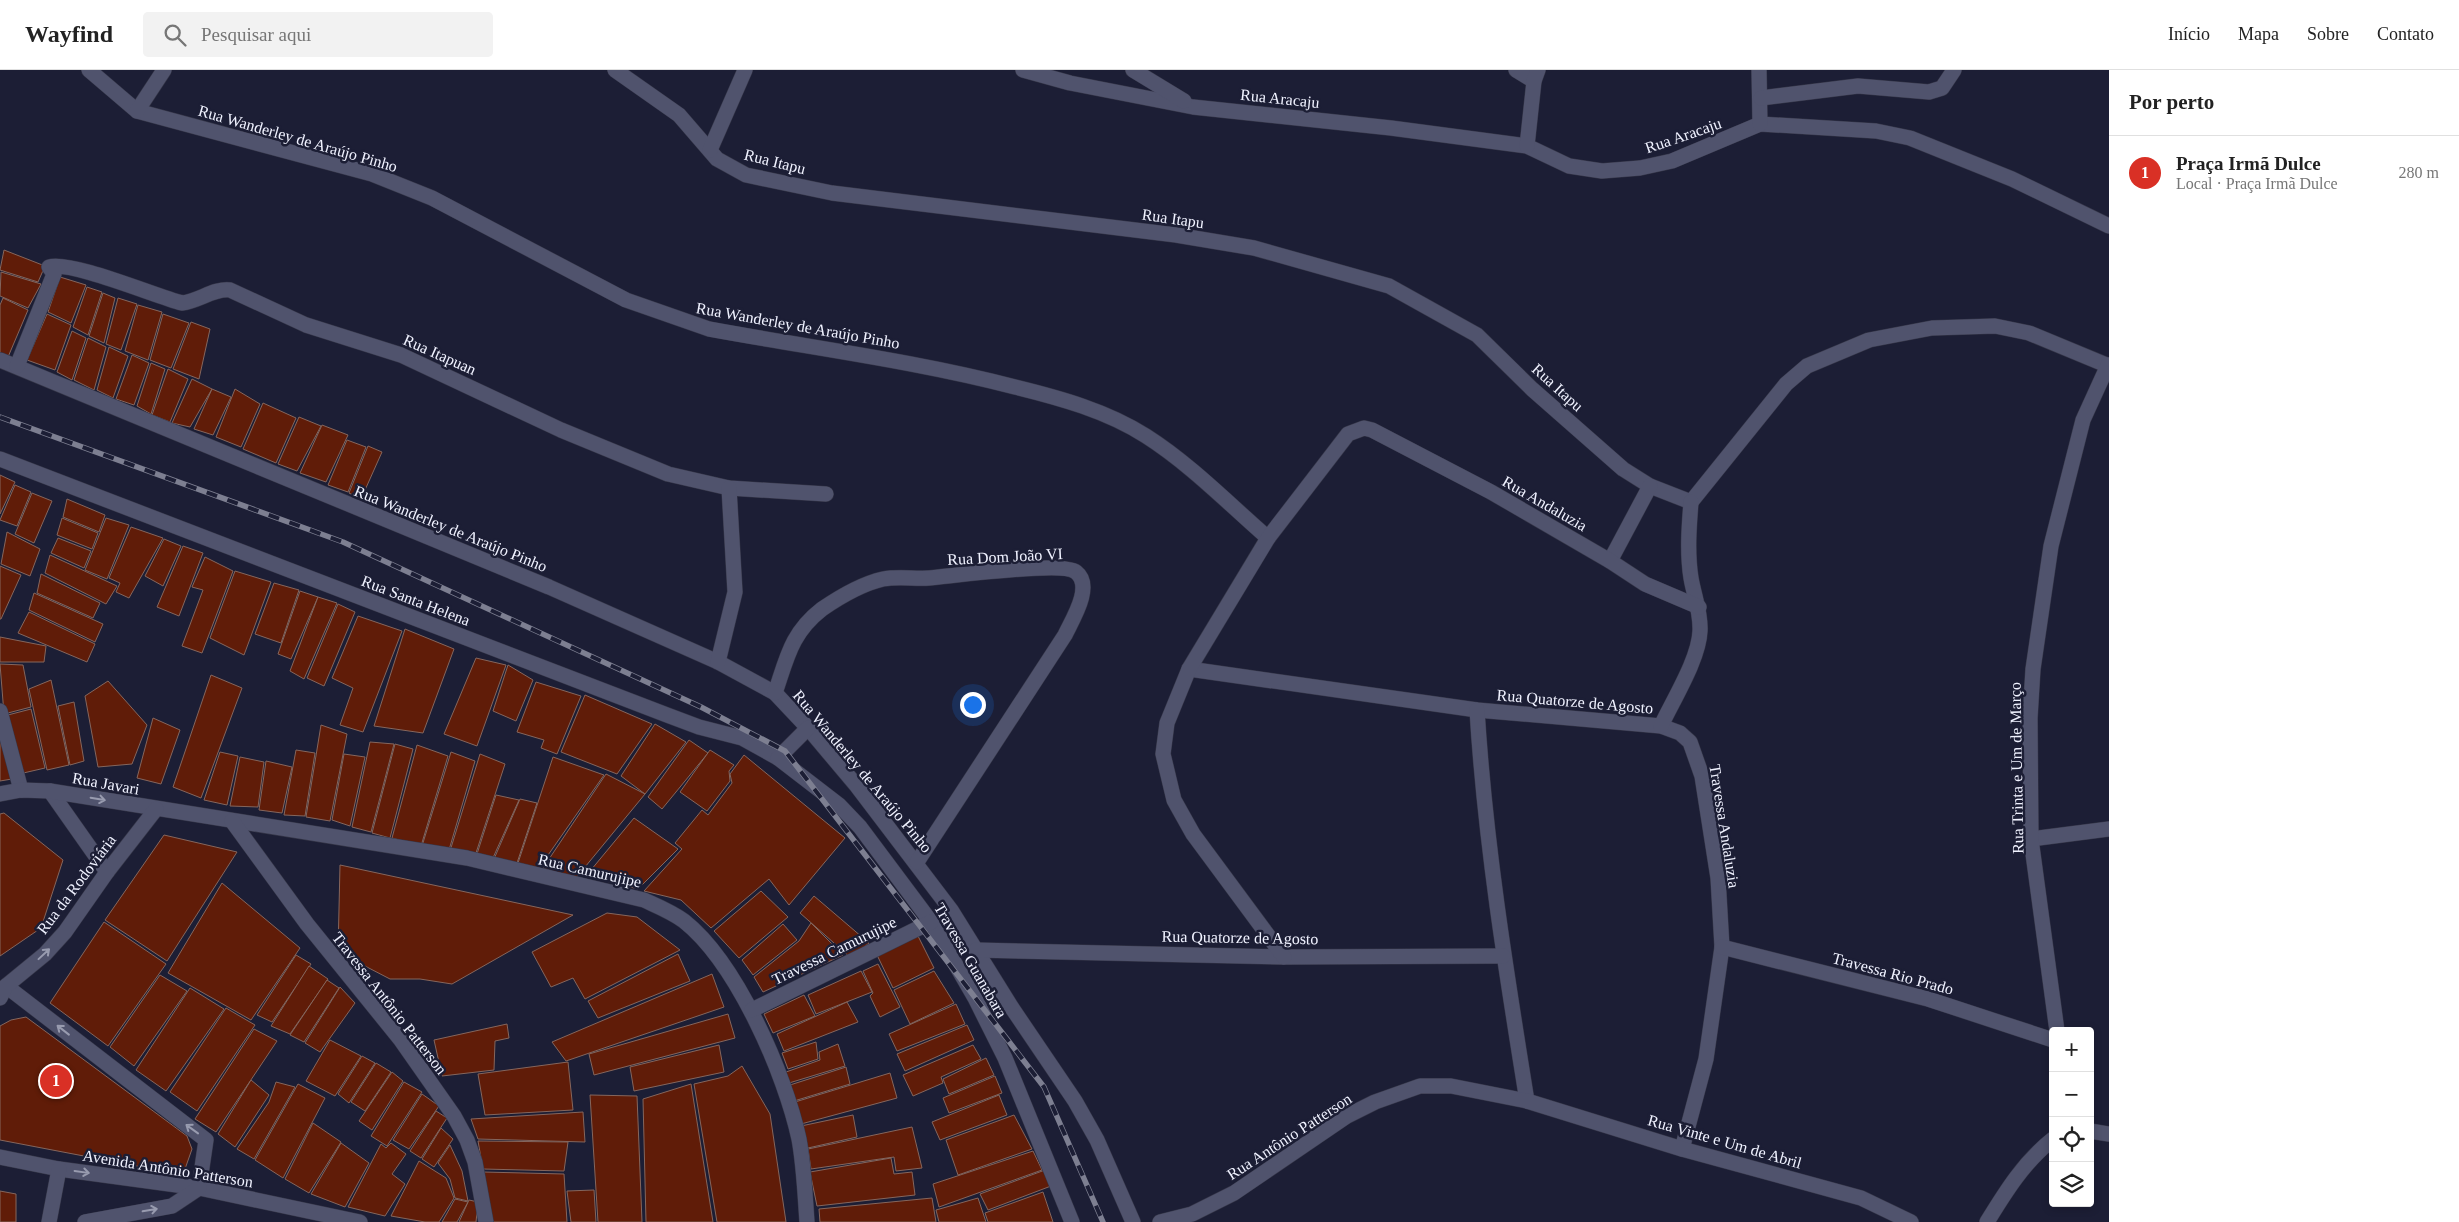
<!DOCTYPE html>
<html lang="pt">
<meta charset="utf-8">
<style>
body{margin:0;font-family:"Times New Roman",serif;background:#f2f2f2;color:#222}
.controls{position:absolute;right:15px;bottom:15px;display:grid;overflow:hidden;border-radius:5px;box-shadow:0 2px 8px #0003}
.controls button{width:45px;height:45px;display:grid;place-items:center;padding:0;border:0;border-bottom:1px solid #e0e0e0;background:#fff;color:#222;font:25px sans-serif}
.you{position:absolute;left:972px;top:634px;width:18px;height:18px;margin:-12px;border:4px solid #fff;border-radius:50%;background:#1a73e8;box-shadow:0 0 0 8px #1a73e833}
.badge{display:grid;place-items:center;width:32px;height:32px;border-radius:50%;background:#d93025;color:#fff;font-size:16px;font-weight:700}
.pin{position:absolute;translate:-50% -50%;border:2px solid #fff;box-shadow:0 1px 5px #0006}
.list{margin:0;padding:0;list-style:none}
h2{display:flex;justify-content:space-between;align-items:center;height:65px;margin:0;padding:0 20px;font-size:21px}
h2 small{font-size:16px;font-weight:400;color:#767676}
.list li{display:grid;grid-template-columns:32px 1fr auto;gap:15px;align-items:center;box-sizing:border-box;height:75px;padding:0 20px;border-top:1px solid #e0e0e0}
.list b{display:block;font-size:19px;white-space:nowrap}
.list p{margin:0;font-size:16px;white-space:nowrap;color:#767676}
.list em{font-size:16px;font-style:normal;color:#767676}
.icon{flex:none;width:28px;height:28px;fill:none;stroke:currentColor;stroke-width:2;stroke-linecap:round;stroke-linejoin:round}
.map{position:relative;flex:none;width:2109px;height:1152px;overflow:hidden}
header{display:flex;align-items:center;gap:30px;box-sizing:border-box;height:70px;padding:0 25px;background:#fff;border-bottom:1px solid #e0e0e0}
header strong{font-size:24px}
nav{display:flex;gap:28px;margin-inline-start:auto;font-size:18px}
.search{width:350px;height:45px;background:#f2f2f2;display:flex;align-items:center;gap:12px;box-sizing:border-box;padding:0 18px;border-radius:5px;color:#767676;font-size:19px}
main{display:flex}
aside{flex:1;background:#fff}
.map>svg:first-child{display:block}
.building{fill:#601c08;stroke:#85665d}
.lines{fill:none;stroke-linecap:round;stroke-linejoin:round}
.minor-casing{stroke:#363749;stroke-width:16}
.minor{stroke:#50536d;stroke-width:15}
.rail-casing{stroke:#7d7f91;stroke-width:5.5}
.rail{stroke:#1c1e35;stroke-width:4;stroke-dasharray:11;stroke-linecap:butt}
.oneway{stroke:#989baf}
.labels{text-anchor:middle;stroke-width:5;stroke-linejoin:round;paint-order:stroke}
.street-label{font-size:16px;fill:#f0f2ff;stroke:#1c1e35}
</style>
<header>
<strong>Wayfind</strong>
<div class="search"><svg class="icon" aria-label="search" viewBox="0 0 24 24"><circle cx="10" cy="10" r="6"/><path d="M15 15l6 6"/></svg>Pesquisar aqui</div>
<nav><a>Início</a><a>Mapa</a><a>Sobre</a><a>Contato</a></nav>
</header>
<main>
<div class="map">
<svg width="2109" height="1152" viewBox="0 0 2109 1152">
<rect width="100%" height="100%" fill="#1c1e35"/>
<g class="building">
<path d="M4,180l41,16 -7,16 -38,-12z"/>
<path d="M1,202l40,12 -13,24 -28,-12z"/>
<path d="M60,207l26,8 -15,38 -23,-11z"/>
<path d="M87,217l15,5 -14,43 -15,-8z"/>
<path d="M103,223l12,5 -11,45 -15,-7z"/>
<path d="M3,228l25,12 -20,47 -8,-4v-48z"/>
<path d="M118,228l19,6 -16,46 -15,-6z"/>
<path d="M138,235l24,7 -14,48 -23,-9z"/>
<path d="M47,244l24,11 -16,45 -28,-10z"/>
<path d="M163,244l26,9 -18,45 -21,-8z"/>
<path d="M191,252l19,7 -11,50 -26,-10z"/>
<path d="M72,261l14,7 -14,42 -15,-8z"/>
<path d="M88,268l18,9 -12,43 -20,-10z"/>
<path d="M109,277l19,9 -15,42 -16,-8z"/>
<path d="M132,285l17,8 -15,42 -18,-6z"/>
<path d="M151,293l14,6 -14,45 -14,-8z"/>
<path d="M168,299l20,10 -18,43 -18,-7z"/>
<path d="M192,309l20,10 -22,38 -18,-4z"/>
<path d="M212,319l19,8 -18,38 -19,-6z"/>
<path d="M235,319l25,15 -19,43 -25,-10z"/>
<path d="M263,333l33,15 -20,45 -33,-14z"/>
<path d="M299,347l22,9 -24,45 -19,-7z"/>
<path d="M322,355l26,10 -22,47 -26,-9z"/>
<path d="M347,370l19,7 -18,45 -20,-7z"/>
<path d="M368,376l14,6 -21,47 -12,-6z"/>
<path d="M0,405l15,7 -15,32z"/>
<path d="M15,415l16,7 -14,34 -17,-6z"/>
<path d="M32,423l20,8 -18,42 -19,-9z"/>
<path d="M67,429l38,16 -6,17 -36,-15z"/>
<path d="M62,448l36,15 -6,16 -35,-14z"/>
<path d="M106,448l23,7 -22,54 -22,-9z"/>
<path d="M131,457l32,11 -34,60 -13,-6 4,-9 -11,-5z"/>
<path d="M7,462l33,17 -10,27 -29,-12z"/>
<path d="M58,468l33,13 -7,17 -33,-15z"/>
<path d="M164,469l17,7 -18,40 -18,-10z"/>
<path d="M183,476l20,7 -24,63 -22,-9z"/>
<path d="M50,485l67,31 -11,18 -61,-31z"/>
<path d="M205,487l28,14 -31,82 -20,-7 21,-56 -11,-3z"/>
<path d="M0,496l21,9 -20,44h-1z"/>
<path d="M235,501l36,11 -27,73 -34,-17z"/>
<path d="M41,504l59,29 -7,15 -56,-25z"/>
<path d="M274,513l25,7 -18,53 -26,-9z"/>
<path d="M300,521l18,6 -27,62 -13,-5z"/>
<path d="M34,523l69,31 -8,18 -66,-32z"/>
<path d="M318,527l19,6 -33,76 -14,-8z"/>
<path d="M338,534l17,8 -31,74 -17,-8z"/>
<path d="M29,542l66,32 -8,18 -69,-29z"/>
<path d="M358,546l44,15 -39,101 -23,-7 13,-37 -21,-10z"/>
<path d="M405,559l49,20 -31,84 -49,-7z"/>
<path d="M0,567l46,9 -2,16h-44z"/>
<path d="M476,588l30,7 -29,81 -33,-12z"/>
<path d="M0,594l23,1 8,42 -27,7z"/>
<path d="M508,595l25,15 -17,41 -23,-10z"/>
<path d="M211,605l31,13 -41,110 -28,-11z"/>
<path d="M51,610l18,85 -22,5 -18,-81z"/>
<path d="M108,611l39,44 -15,39 -34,3 -13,-71z"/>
<path d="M536,612l45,14 -24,58 -16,-6 3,-8 -27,-8z"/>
<path d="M585,625l67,29 -35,50 -56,-22z"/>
<path d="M74,632l10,59 -14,4 -12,-59z"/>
<path d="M31,639l14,59 -26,6 -15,-58z"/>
<path d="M153,648l27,12 -19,54 -24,-6z"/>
<path d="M655,654l31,18 -41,52 -24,-18z"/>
<path d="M321,655l26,9 -17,87 -24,-4z"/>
<path d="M0,658l12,51 -12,2z"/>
<path d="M689,670l19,13 -46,56 -14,-12z"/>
<path d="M370,672l24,2 -23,88 -19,-5z"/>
<path d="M395,674l18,5 -23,89 -18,-5z"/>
<path d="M417,675l31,11 -27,90 -29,-8z"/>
<path d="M296,680l19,3 -10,63 -21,-1z"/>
<path d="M710,680l24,15 -5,6 1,10 -23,30 -27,-19z"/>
<path d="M220,682l18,4 -11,49 -23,-5z"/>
<path d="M451,682l24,9 -26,89 -27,-4z"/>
<path d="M344,684l21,3 -15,69 -18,-6z"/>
<path d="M480,684l25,10 -30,92 -25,-5z"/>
<path d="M744,685l101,83 -56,67 -20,-26 -58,49 -30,-28 -37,-9 38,-42 -7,-6 27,-33 6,5 24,-32 -2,-9z"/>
<path d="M240,687l24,5 -6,45 -28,-1z"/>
<path d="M553,687l51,18 -65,93 -21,-5z"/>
<path d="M266,691l26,6 -10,46 -23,-3z"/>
<path d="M606,704l39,20 -69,84 -33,-10z"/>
<path d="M496,725l23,5 -27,60 -16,-3z"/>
<path d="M520,729l17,4 -20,60 -23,-4z"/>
<path d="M4,743l59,47 -22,68 -41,28v-142z"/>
<path d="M634,748l44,31 -40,40 -52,-13z"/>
<path d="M164,765l73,17 -70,109 -62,-41z"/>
<path d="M340,795l233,50 -121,69 -32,-5h-30l-52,-27z"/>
<path d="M222,813l78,65 -49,72 -83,-47z"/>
<path d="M761,821l27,26 -49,41 -25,-27z"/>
<path d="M814,826l55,47 -18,15 -51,-45z"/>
<path d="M607,843l30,4 43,33 -95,49 -12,-21 -22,9 -19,-35z"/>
<path d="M104,852l62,42 -58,82 -58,-43z"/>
<path d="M811,853l32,32 -80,37 -9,-15 45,-36z"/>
<path d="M783,854l14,16 -44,35 -11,-15z"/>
<path d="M917,864l17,34 -41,20 -16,-33z"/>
<path d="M678,884l12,27 -92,37 -10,-17z"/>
<path d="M296,885l15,9 -2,3 -37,55 -15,-7z"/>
<path d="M878,894l22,43 -20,10 -10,-21 3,-3 -10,-22z"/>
<path d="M309,896l19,13 -38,55 -19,-8z"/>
<path d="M861,901l11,21 -56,22 -8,-19z"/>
<path d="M934,901l20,32 -44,21 -16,-34z"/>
<path d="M712,904l12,33 -158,54 -14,-19z"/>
<path d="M160,905l27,16 -53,75 -24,-19z"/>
<path d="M327,910l12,8 -35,54 -14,-7z"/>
<path d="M340,917l15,16 -35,49 -15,-9z"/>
<path d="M190,918l34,21 -58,82 -30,-21z"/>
<path d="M804,925l11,21 -42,17 -9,-19z"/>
<path d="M847,932l11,20 -74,29 -7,-17z"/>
<path d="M956,934l9,20 -68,27 -8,-17z"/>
<path d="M226,938l29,17 -58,86 -27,-19z"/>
<path d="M728,944l7,24 -141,37 -5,-21z"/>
<path d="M26,947l161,119 5,13 -7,20 -12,4 -173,-33v-114l11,-6z"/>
<path d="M507,954l2,14 -14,3 -1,29 -52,6 -8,-36z"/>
<path d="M967,955l7,15 -69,31 -8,-17z"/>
<path d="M254,959l23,12 -61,91 -21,-13z"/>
<path d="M330,970l31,16 -26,40 -29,-15z"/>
<path d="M816,972l2,17 -30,10 -6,-16z"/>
<path d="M838,974l7,22 -56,17 -3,-11 34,-12 -1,-8z"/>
<path d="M719,975l5,27 -90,19 -4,-24z"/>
<path d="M973,975l8,14 -40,18 2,6 -30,13 -10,-21z"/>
<path d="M362,986l13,7 -26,40 -11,-9z"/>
<path d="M986,988l8,17 -45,19 -6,-15z"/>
<path d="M568,992l5,48 -88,5 -7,-41z"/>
<path d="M376,993l15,9 -26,39 -14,-9z"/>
<path d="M742,996l28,48 16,108h-69l-23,-138 34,-8z"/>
<path d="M846,997l4,17 -56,17 -4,-16z"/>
<path d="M392,1002l11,9 -31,49 -13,-9z"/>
<path d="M890,1003l7,25 -96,26 -6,-22z"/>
<path d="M995,1006l7,17 -53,20 -6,-15z"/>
<path d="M251,1010l18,15 -34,52 -17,-13z"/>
<path d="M276,1012l19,5 -41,72 -17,-10 32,-47z"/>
<path d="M404,1012l18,10 -35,54 -16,-10z"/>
<path d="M298,1014l27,14 -42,80 -28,-18z"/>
<path d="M691,1014l22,138h-67l-3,-123z"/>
<path d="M422,1024l17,12 -30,43 -16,-9z"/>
<path d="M590,1025l47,1 5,126h-44z"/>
<path d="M999,1025l8,20 -67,25 -8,-18z"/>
<path d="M436,1041l11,7 -26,40 -11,-7z"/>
<path d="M583,1042l2,30 -107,-3 -7,-20z"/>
<path d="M853,1045l4,22 -49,11 -7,-22z"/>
<path d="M1014,1045l18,34 -74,26 -12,-35z"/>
<path d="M313,1053l28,19 -32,51 -24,-14z"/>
<path d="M912,1057l10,41 -26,3 -2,-14 -83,12 -3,-20z"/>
<path d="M441,1058l12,11 -19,28 -12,-8z"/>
<path d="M478,1071l90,1 -4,29 -81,-2z"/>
<path d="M341,1073l28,20 -24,44 -34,-13z"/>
<path d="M391,1073l15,11 -14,20 13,10 -20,32 -37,-9 33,-63 5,4z"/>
<path d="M450,1075l12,26 6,30 -13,-3 -5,-19 -12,-16z"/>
<path d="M1033,1081l9,19 -103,37 -6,-23z"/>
<path d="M891,1088l3,16 18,-2 3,23 -98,11 -7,-34z"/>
<path d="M419,1091l27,17 8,20 -15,24h-14l-34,-6z"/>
<path d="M1045,1100l6,16 -63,24 -8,-16z"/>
<path d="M483,1102l81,2 3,48h-75z"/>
<path d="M594,1120l2,32h-25l-4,-31z"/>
<path d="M0,1121l16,3v28h-16z"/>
<path d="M1043,1122l10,30h-65l-3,-9z"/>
<path d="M932,1128l4,24h-116l-1,-13z"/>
<path d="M978,1128l8,24h-47l-3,-12z"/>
<path d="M455,1129l13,3 -11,20h-15z"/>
<path d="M469,1130l9,2 -2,20h-17z"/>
</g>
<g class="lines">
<defs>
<g id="minor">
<path d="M89,0l48,41 235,63 60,24 194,102 83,29c103,19 206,32 306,58 45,11 92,24 131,49 44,28 83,68 122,102"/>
<path d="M615,0l64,45 38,44 29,16 86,18 344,42 78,13 135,38 88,49 55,54 91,80 27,17 41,16"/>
<path d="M1023,0l47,13 123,24 198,21 136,18 42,20 33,5 38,-3 32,-7 88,-37 116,7 34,7 102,41 97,47"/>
<path d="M1133,0l51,31"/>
<path d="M1516,0l18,11"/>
<path d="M1759,0l1,54"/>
<path d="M1761,28l97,-12 71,6 13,-4 12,-18"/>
<path d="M137,41l27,-41"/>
<path d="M1527,76l7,-65 4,-11"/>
<path d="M710,80l35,-80"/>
<path d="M0,290l549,227 169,75 57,31 33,35 48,57 95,125 61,98 63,93 22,39 36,82"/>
<path d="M17,296l37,-92 -5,-7c21,-7 106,29 133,36 17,-2 32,-15 48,-13l76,35 95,30 160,75 107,44 61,14 97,6"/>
<path d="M0,389l667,256 32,12 43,11 36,20 30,-30"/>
<path d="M1691,432l95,-118 21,-18 62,-26 63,-12 63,-2 34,7 80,33"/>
<path d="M1610,491l40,-75"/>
<path d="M718,592l17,-70 -6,-104"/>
<path d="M1189,599l288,41 184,16 19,7 10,9 12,34 16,102 4,69 -16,112 -24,90"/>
<path d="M775,623c12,-35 16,-60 47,-84 19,-13 39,-25 61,-30 15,-3 31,0 46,-1 24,-2 133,-17 147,-6 18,14 -4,48 -11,63l-148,227"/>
<path d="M1477,640c8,131 29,261 50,391"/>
<path d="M0,641l21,79"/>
<path d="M1661,656c12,-26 38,-67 39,-95 1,-19 -6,-35 -9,-53 -4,-25 -2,-51 0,-76"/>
<path d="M778,688l61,47 21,22 71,95 44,76 30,60 67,164"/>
<path d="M50,721l57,81"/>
<path d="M0,724l21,-4 29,1 417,67 177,42c13,6 28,12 40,21 53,42 101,153 115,218 5,27 6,56 8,83"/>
<path d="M232,751l75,103 93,115 54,77 13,24 8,22 11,60"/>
<path d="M2031,769l78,-10"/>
<path d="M1722,877l206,52 125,41"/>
<path d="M976,880l308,7 219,-1"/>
<path d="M1284,887l-91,-123 -19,-34 -11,-46 4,-31 22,-54 79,-131 80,-104 16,-6 8,2 119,62 119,69 35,23 54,23"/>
<path d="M6,916l200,154 -7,48"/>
<path d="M0,928l6,-12 39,-32 20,-22 42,-60 49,-63"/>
<path d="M752,940l179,-88"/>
<path d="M2057,961l-26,-192 -1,-121 3,-49 18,-123 32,-126 25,-55"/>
<path d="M2090,1061l19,3"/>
<path d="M0,1087l59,12 140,19 161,34"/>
<path d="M49,1152l10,-53"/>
<path d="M85,1152l87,-16 27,-18"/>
<path d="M1160,1152l32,-8 42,-21 113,-77 28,-14 45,-16h31l76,15 155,48 179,49 50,24"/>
<path d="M1987,1152c19,-31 37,-60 66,-83"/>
</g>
</defs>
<use href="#minor" class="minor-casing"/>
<use href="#minor" class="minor"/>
<defs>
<path id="rail" d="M0,347l343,125 358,165 84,44 259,336 59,135"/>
</defs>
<use href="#rail" class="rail-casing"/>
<use href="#rail" class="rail"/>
</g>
<defs><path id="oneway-shaft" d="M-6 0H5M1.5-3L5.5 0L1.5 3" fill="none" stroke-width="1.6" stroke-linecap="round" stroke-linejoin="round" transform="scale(1.25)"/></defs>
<g class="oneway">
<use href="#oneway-shaft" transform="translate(98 729) rotate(10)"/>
<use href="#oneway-shaft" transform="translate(44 884) rotate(-43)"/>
<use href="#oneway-shaft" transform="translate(63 960) rotate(-142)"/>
<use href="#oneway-shaft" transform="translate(192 1059) rotate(-144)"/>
<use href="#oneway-shaft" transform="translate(82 1102) rotate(8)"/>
<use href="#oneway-shaft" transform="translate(150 1140) rotate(-10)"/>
</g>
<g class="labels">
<g class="street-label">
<text transform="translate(1280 28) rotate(6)" y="6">Rua Aracaju</text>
<text transform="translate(1683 65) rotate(-19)" y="6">Rua Aracaju</text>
<text transform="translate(298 68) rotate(16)" y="6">Rua Wanderley de Araújo Pinho</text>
<text transform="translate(775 91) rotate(14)" y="6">Rua Itapu</text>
<text transform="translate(1173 148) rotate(8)" y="6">Rua Itapu</text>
<text transform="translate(798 255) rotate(10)" y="6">Rua Wanderley de Araújo Pinho</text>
<text transform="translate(440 284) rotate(24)" y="6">Rua Itapuan</text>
<text transform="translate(1558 317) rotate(42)" y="6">Rua Itapu</text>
<text transform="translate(1545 433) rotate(30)" y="6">Rua Andaluzia</text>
<text transform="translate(451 458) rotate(22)" y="6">Rua Wanderley de Araújo Pinho</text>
<text transform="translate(1005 486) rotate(-3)" y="6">Rua Dom João VI</text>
<text transform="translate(416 530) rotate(21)" y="6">Rua Santa Helena</text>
<text transform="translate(1575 631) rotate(5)" y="6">Rua Quatorze de Agosto</text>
<text transform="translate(2016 698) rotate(-91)" y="6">Rua Trinta e Um de Março</text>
<text transform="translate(863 701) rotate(50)" y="6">Rua Wanderley de Araújo Pinho</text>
<text transform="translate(106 713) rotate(10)" y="6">Rua Javari</text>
<text transform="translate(1725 756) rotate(81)" y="6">Travessa Andaluzia</text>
<text transform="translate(590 800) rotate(13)" y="6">Rua Camurujipe</text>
<text transform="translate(76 814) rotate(-53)" y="6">Rua da Rodoviária</text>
<text transform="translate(1240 867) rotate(1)" y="6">Rua Quatorze de Agosto</text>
<text transform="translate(834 880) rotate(-26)" y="6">Travessa Camurujipe</text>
<text transform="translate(971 890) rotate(60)" y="6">Travessa Guanabara</text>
<text transform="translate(1893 903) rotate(15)" y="6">Travessa Rio Prado</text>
<text transform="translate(390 933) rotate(52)" y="6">Travessa Antônio Patterson</text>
<text transform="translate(1289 1066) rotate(-33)" y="6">Rua Antônio Patterson</text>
<text transform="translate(1725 1071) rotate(16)" y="6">Rua Vinte e Um de Abril</text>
<text transform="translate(168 1098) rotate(9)" y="6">Avenida Antônio Patterson</text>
</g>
</g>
</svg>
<div class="controls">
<button>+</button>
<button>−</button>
<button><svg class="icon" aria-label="locate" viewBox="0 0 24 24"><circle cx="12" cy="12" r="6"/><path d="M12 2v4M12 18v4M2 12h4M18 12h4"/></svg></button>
<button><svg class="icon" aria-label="layers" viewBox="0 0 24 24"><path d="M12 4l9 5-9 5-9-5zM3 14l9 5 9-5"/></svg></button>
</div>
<div class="you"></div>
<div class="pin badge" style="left:56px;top:1011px">1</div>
</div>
<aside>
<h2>Por perto<small></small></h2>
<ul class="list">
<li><span class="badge">1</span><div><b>Praça Irmã Dulce</b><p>Local · Praça Irmã Dulce</p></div><em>280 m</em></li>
</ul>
</aside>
</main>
